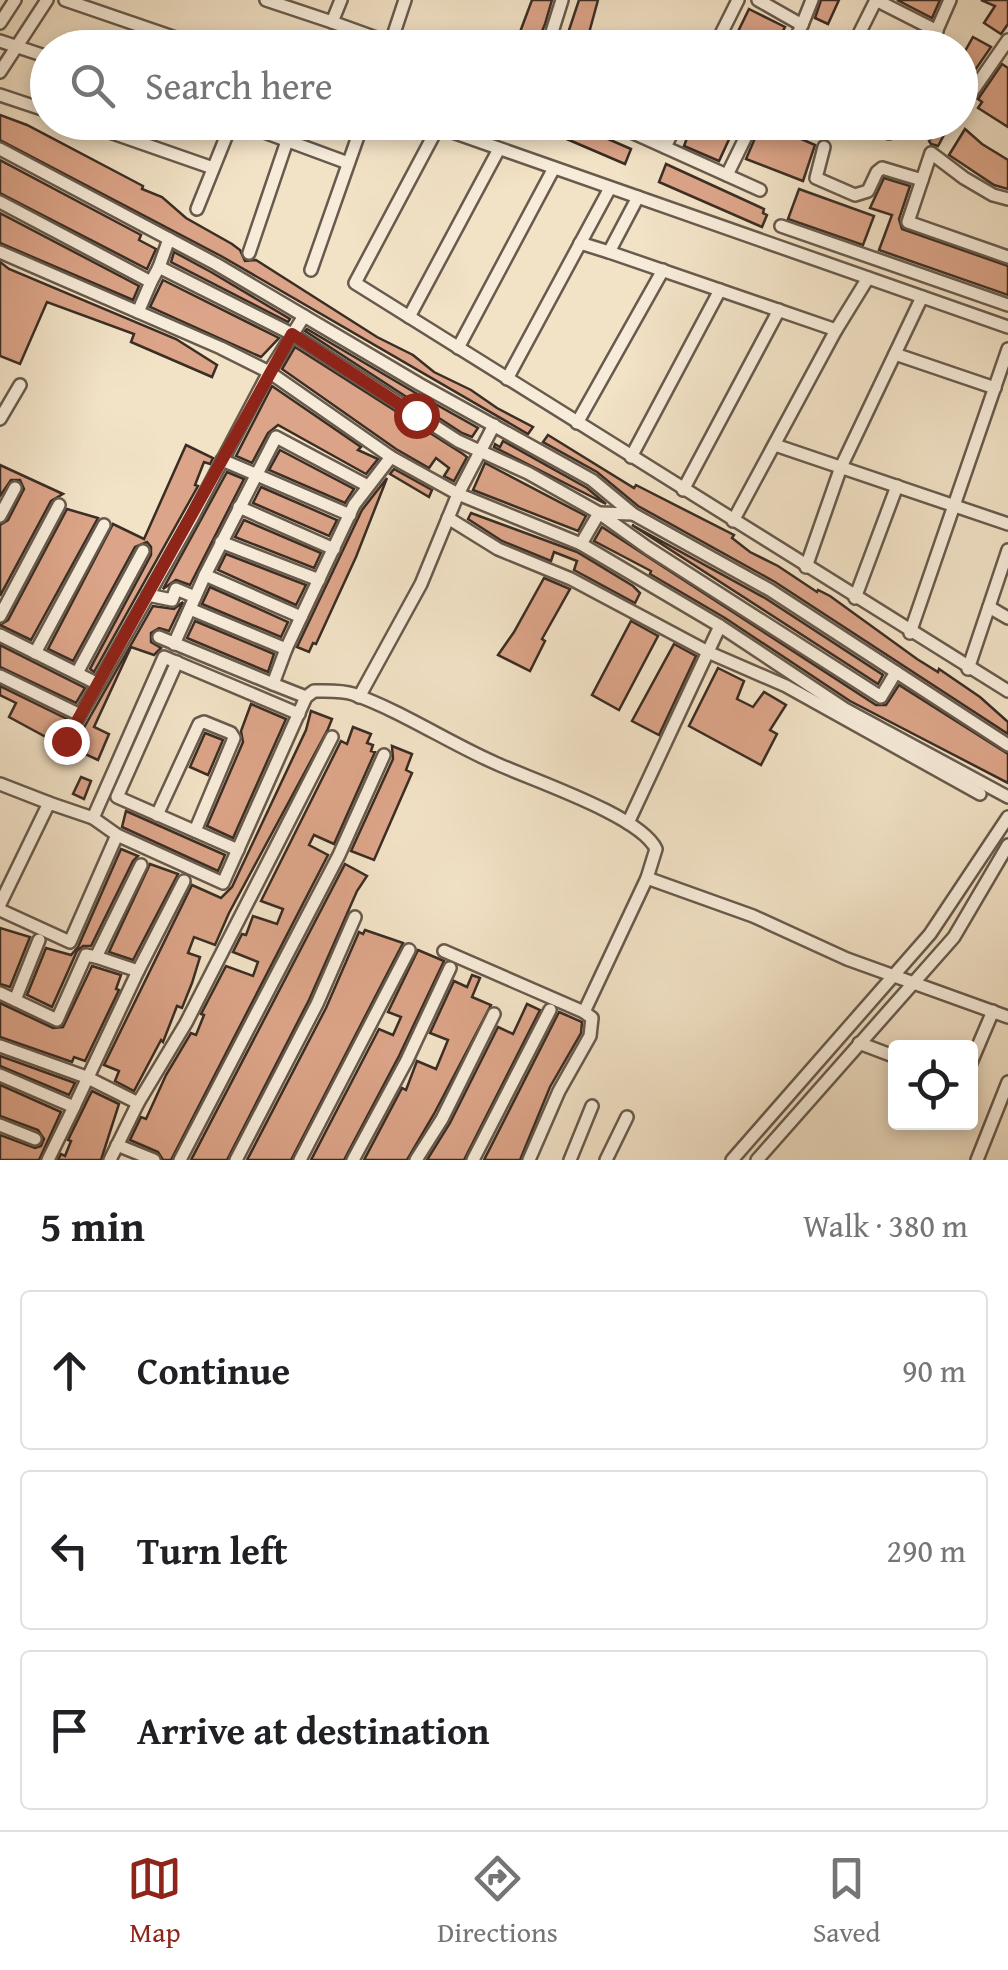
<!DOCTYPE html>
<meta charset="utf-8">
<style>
body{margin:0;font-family:"Gentium Book Plus",serif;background:#f2f2f2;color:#202124}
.controls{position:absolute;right:30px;bottom:30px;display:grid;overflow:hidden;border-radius:10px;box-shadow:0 5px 15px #0003}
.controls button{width:90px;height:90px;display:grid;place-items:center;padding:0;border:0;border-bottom:2px solid #e0e0e0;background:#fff;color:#202124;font:50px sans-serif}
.stop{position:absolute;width:30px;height:30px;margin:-22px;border:8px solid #8f2418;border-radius:50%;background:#fff}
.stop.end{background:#8f2418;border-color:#fff;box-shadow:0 2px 10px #0008}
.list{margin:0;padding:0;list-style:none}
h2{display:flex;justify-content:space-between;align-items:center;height:130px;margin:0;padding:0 40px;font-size:42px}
h2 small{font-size:32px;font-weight:400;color:#757577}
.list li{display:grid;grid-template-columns:65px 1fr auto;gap:30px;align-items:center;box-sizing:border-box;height:160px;margin:0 20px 20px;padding:0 20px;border:2px solid #e0e0e0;border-radius:10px}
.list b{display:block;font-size:38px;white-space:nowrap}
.list em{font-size:32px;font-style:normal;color:#757577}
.icon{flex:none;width:55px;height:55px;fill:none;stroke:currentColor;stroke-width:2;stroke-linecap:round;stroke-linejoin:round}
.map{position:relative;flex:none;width:1008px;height:1160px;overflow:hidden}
.search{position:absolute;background:#fff;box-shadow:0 5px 15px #0003;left:30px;right:30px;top:30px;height:110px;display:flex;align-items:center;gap:25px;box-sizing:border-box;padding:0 35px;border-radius:55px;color:#757577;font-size:38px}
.sheet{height:670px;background:#fff}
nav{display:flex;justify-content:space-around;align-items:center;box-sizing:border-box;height:140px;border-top:2px solid #e0e0e0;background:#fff;font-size:28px;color:#757577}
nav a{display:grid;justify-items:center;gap:5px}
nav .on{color:#8f2418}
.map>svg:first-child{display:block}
.building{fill:#dca488;stroke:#3a2d24;stroke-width:2.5}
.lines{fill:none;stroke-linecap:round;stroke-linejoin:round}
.street-casing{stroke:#685a4c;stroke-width:16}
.street{stroke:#f7ecda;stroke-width:11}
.route{stroke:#8f2418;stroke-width:12}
</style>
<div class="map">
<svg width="1008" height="1160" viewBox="0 0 1008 1160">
<rect width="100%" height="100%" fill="#f2e2c6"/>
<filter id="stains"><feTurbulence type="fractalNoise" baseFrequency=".002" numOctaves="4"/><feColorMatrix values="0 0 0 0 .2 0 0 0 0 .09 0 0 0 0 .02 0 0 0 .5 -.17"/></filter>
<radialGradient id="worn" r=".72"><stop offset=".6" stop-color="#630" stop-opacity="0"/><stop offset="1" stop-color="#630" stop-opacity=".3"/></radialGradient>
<g class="building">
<path d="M532,0h20l-7,24 -10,24h-21z"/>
<path d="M579,0h19l-9,33 -3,-1 -4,16h-19z"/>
<path d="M821,0h18l-11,24 -13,-6z"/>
<path d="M897,0h43l-8,18z"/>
<path d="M981,0h27v24l-7,10 -17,-11 11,-17z"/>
<path d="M749,9l36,18 -11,21h-44z"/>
<path d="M973,37l18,10 -31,45v-32z"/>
<path d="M1002,64l6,4v59l-30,-19 4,-6 -4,-3z"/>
<path d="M0,115l27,10 116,61 -1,3 20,8 24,21 46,26 8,6 5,11 11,-1 121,77 36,18 21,17 37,18 26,18 36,19 -5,7 -307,-178 -221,-116z"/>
<path d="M527,122h51l7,7 46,20 -6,15z"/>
<path d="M693,122h44l-18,39 -35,-15z"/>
<path d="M762,122l15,3 -1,3 39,17 -12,36 -57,-22z"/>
<path d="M946,122h5l-13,24 -7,-2 -2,-3z"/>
<path d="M965,129l17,15 26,16v29l-14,-4 -45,-30z"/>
<path d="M0,160l141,75 -2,5 17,9 -9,20 -147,-76z"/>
<path d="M666,164l98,45 -1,4 4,2 -5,12 -103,-45z"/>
<path d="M884,178l26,8 -11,33 3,10 106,37v29l-129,-45 13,-35 -22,-7z"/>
<path d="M799,189l75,27 -11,29 -75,-26z"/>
<path d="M0,213l139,73 -6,14 -133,-57z"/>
<path d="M174,252l37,20 79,47 -2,3 -117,-60z"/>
<path d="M0,262l9,7 167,70 41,26 -5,12 -81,-35 3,-8 -87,-32 -27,62 -20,-8z"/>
<path d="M163,280l116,58 -18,19 -111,-50z"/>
<path d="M307,329l107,63 64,36 -6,9 -10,-4 -157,-102z"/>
<path d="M295,347l168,107 4,3 -13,24 -10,-5 5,-8 -13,-10 -7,10 -33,-19 -114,-80z"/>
<path d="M272,386l89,61 -3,3 20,9 -12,15 -88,-49 -10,8 -16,30 -16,-7z"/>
<path d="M548,435l86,53 2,-3 98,50 -2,3 18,14 28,14 39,26 1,-2 12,6 87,63 21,13 1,-3 41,28 28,25v12l-233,-152 -137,-76 -41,-34 -54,-30z"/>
<path d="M503,441l84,47 19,16 -112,-57 1,-3 5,3z"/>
<path d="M186,445l27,13 -3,6 -6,-2 -9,23 3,1 -104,186 -4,-3 61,-114v-8l-4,-5 -12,5 -62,114 -25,-12 65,-125 31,15z"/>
<path d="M280,450l74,39 -9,14 -76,-33z"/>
<path d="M485,463l101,53 -8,15 -105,-41z"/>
<path d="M0,465l63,29 -12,7 -51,95v-71l8,-5 16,-31 -4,-9h-9l-11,16z"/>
<path d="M394,469l38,21 -3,7 -39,-23z"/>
<path d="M227,472l17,7 -54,106 -14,-5 -13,9z"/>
<path d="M387,478l-31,79 -40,87 -3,-1 -4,9 -12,-5 65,-137z"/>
<path d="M261,487l76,33 -8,16 -76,-33z"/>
<path d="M67,509l31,9 -67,122 -31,-15 8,-5z"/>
<path d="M471,513l106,39 56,34 7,7 -5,10 -61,-33 3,-9 -23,-9 -3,9 -49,-20 -34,-22z"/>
<path d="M244,520l77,33 -7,15 -79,-31z"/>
<path d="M632,525l133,73 118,77 -5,9z"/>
<path d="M602,527l274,178h10l13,-20 109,69v29l-158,-82 -125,-83 -75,-44 1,-3 -57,-30z"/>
<path d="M226,554l80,31 -10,20 -78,-35z"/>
<path d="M544,578l26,11 -28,50 3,2 -15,30 -32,-16 16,-23z"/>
<path d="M210,587l78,35 -7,15 -79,-33z"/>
<path d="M183,602l-14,29 -10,-3 -8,5v9l10,6 -7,7 -23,-8 -37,80 15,7 -11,26 -17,-8 -4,6 -13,-7 10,-6 79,-139 21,3z"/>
<path d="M195,621l79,33 -6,18 -81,-34z"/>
<path d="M631,621l27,15 -39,74 -27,-15z"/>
<path d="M674,644l22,12 -37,79 -27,-14z"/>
<path d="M0,645l85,43 -9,15 -76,-36z"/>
<path d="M718,668l26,13 -7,18 16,8 11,-15 22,13 -16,25 7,4 -16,31 -72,-39z"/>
<path d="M0,686l67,33 -10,24 -48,-26 7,-14 -16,-8z"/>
<path d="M251,704l35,15 -53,119 -26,-12 36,-84 -2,-11z"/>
<path d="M311,711l21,8 -4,10 -99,184 -14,32 -21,-8 -6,16 12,4 -8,26 -10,25 -5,-2 -14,36 -2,-2 -27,51 -19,-10 4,-10 -15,-6 88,-180 29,13 11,-11 74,-157z"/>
<path d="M353,727l18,7 -4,9 6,2 -2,6 4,1 -41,92 -20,-9 -5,10 19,10 -157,305h-8l-5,-8 -28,-12 11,-23 5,2 20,-44 25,-42 5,2 8,-20 -3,-1 25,-48 27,10 5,-14 -25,-10 9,-18 4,1 7,-19 24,8 6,-15 -22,-8 80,-160 6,3z"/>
<path d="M205,733l18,7 -15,35 -18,-8z"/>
<path d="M392,746l20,8 -6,16 6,3 -38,87 -23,-9 42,-92z"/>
<path d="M81,777l10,4 -7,18 -11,-5z"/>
<path d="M126,811l99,44 -7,16 -96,-44z"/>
<path d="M121,849l17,7 -5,5 -42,85h-8l-6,5 -25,56 -25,-12 19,-47 25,7 7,-8z"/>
<path d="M150,864l28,10 -45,86 -24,-8z"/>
<path d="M345,864l22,12 -10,15 -48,109 -82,160h-36z"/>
<path d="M0,928l30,9 -20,50 -10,-3z"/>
<path d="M365,930l38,13 -112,217h-44l79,-152 33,-76 4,2z"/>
<path d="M418,950l26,11 -45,95 -55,104h-33l68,-131 14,6 8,-18 -13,-5z"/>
<path d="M92,966l29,9 -5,14 3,1 -34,71 -11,-4 -2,5 -72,-25v-34l53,25 10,-1z"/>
<path d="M472,975l8,3 -8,19 19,8 -57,109 -27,46h-43l38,-72 4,2 11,-29 19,8 12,-29 -18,-7 24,-52 13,6z"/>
<path d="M527,1004l13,6 -76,150h-37l23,-37 48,-96 15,7z"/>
<path d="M559,1012l23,10 -1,11 -31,54 -30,73h-36z"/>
<path d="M0,1056l75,27 -6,12 -69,-29z"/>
<path d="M0,1085l61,27 -22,48h-39v-25l35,13 6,-2 3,-7 -6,-9 -38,-14z"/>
<path d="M92,1091l27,13 -18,56h-43l3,-6 4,2 6,-15 -3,-1z"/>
</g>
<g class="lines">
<defs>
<g id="street">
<path d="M65,0l140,48"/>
<path d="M266,0l66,22"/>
<path d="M341,0l-9,22 58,21"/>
<path d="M758,0l44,25 -11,23"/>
<path d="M0,23l15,-23"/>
<path d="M802,25l10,-25"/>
<path d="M0,41l48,16"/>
<path d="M389,48l16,-48"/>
<path d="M547,48l15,-48"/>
<path d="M714,48l24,-48"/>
<path d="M852,48l24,-48 61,31"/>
<path d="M929,48l21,-48"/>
<path d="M0,72l47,-72"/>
<path d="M0,95l48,16"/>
<path d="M967,99l41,-59"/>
<path d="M81,122l132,46"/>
<path d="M237,122l111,41"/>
<path d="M424,122l584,205"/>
<path d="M609,122l151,68"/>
<path d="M866,122l23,11 5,-11"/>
<path d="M438,127l-83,156 653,408"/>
<path d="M665,147l12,-25"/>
<path d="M824,147l-8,31 39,17 13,-4 9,-19 5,-4 40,12"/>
<path d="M0,149l216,115 203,120 173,96 41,34 137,76 238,155"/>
<path d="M727,175l26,-53"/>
<path d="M1008,199l-15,-4 -29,-17 -33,-25 -23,69 100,35"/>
<path d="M0,202l151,80 8,-15 133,67 166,107 70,32 71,40 49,35 233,149 15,-25"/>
<path d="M197,209l35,-87"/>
<path d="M781,226l227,79"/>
<path d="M580,243l29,9 29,-55"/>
<path d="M0,252l221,96 48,24 122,85 67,37 123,50 139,82 125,83 163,88"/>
<path d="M609,252l227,78 32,-52"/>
<path d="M249,253l38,-112"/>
<path d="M159,267l10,-28"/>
<path d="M311,270l52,-148"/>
<path d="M138,312l13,-30"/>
<path d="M409,317l90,-168"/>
<path d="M458,348l96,-180"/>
<path d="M895,354l100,34"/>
<path d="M507,379l103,-191"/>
<path d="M0,419l20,-34"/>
<path d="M577,423l86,-153"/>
<path d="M775,445l233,79"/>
<path d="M631,457l89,-167"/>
<path d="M222,460l128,55"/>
<path d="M683,490l96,-180"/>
<path d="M239,507l95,42"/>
<path d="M0,516l15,-28"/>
<path d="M448,518l50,31 73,30 139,74 76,33 194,108"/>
<path d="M733,521l103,-191"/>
<path d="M221,542l98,38"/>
<path d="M581,544l18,-31 34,1"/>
<path d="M806,567l35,-100 81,-170"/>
<path d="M148,595l24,5 4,-11 19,8"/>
<path d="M855,598l42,-112"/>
<path d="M989,607l19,11"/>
<path d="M190,609l96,40 68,-144 37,-48"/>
<path d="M0,616l59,-111"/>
<path d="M301,617l-96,-42 71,-138 92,49"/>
<path d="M910,633l98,-284"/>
<path d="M0,635l98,49 94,-166 77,-146 35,-56"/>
<path d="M159,637l114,47 13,-35"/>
<path d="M174,644l31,-69"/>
<path d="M35,653l69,-128"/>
<path d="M177,662l-60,135 121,53"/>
<path d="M968,669l40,-119"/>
<path d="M77,673l66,-122"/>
<path d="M0,676l80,39 18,-31"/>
<path d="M273,684l33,13"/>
<path d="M359,697l62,-113 37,-90 36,-69"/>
<path d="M66,741l14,-26"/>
<path d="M0,784l49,19"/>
<path d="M157,815l42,-91 5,-2 27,11 3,5 -39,93"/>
<path d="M93,818l24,17"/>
<path d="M628,823l92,-197"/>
<path d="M647,878l106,38 94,43 161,58"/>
<path d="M0,904l49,-101 44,15 71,-161 135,57"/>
<path d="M0,910l70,32 47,-107 106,48 83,-186 8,-6c12,0 28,-1 39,3 48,17 93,47 140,68 36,17 147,53 163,87l-9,29 -63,134 8,6 -2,18 -31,55 -30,69"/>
<path d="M444,951l140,61"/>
<path d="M96,957l42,14 46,-90"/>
<path d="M0,993l57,27 29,-65 10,2 45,-92"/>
<path d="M15,1000l24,-60"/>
<path d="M859,1043l37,14"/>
<path d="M0,1046l86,31 52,26"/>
<path d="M970,1065l23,-54"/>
<path d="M0,1075l74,32 64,-136"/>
<path d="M0,1125l35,14"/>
<path d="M117,1145l37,15"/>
<path d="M48,1160l26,-53"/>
<path d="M110,1160l28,-57 48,-80 146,-286"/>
<path d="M180,1160l159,-305 45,-100"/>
<path d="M236,1160l81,-156 38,-87"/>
<path d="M300,1160l109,-210"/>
<path d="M353,1160l54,-100 43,-92"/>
<path d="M416,1160l26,-41 52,-105"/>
<path d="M473,1160l77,-150"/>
<path d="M570,1160l22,-54"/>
<path d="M606,1160l21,-43"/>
<path d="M732,1160l198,-226 78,-117"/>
<path d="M757,1160l197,-223 54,-92"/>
<path d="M977,1160l31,-78"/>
</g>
</defs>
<use href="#street" class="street-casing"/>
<use href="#street" class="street"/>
</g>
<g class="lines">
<path class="route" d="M66,741l226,-407 124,81"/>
</g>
<rect width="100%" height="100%" filter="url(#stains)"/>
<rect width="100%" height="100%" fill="url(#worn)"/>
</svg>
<div class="controls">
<button><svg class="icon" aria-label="locate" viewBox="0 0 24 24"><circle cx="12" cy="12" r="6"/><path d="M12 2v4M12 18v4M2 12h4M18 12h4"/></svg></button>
</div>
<div class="stop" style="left:416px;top:415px"></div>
<div class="stop end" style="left:66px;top:741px"></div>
<div class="search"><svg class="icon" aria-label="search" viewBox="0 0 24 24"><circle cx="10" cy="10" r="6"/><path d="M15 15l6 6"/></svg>Search here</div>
</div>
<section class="sheet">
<h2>5 min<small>Walk · 380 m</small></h2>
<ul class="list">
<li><svg class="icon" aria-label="ahead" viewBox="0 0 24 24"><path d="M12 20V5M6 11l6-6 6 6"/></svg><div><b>Continue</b></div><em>90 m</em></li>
<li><svg class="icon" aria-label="left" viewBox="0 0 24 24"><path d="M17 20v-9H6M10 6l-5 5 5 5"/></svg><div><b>Turn left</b></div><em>290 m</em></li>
<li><svg class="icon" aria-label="arrive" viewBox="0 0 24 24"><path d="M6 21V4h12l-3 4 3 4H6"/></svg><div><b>Arrive at destination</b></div></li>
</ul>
</section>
<nav>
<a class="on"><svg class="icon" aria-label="map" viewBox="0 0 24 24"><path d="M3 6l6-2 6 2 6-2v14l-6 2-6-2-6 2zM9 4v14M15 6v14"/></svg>Map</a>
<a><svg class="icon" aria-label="directions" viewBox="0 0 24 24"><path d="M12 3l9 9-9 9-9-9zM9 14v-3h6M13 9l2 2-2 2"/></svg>Directions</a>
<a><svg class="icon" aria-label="saved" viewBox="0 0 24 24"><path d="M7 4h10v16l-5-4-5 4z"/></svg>Saved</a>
</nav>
